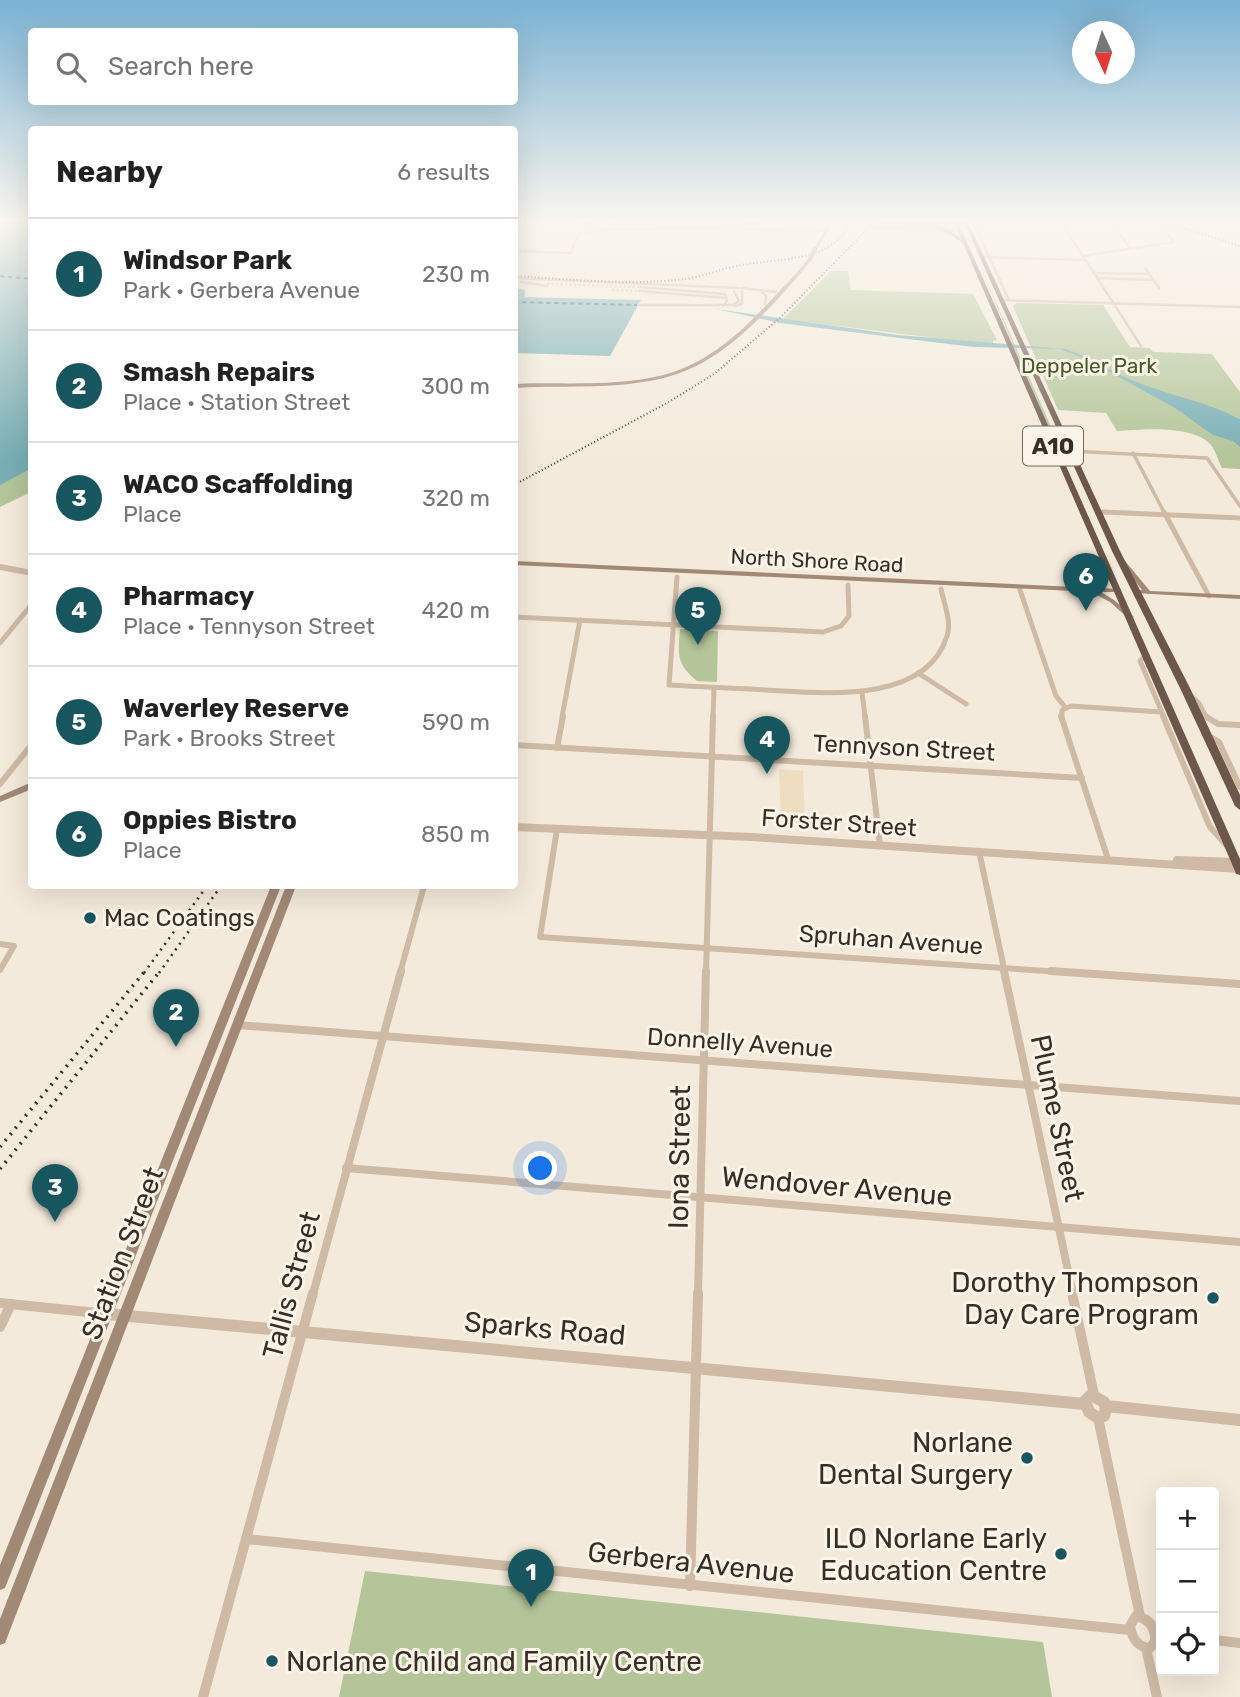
<!DOCTYPE html>
<meta charset="utf-8">
<style>
body{margin:0;font-family:Rubik,sans-serif;background:#f2f2f2;color:#222}
.controls{position:absolute;right:21px;bottom:21px;display:grid;overflow:hidden;border-radius:7px;box-shadow:0 7px 28px #0002}
.controls button{width:63px;height:63px;display:grid;place-items:center;padding:0;border:0;border-bottom:2px solid #e0e0e0;background:#fff;color:#222;font:35px sans-serif}
.compass{position:absolute;left:1072px;top:21px;width:63px;height:63px;border-radius:50%;background:#fff;box-shadow:0 7px 28px #0002;rotate:176deg}
.you{position:absolute;left:541px;top:1169px;width:24px;height:24px;margin:-18px;border:5px solid #fff;border-radius:50%;background:#1a73e8;box-shadow:0 0 0 10px #1a73e833}
.badge{display:grid;place-items:center;width:46px;height:46px;border-radius:50%;background:#18565f;color:#fff;font-size:23px;font-weight:700}
.pin{position:absolute;translate:-50% -58px;filter:drop-shadow(0 2px 4px #0008)}
.pin::after{content:'';position:absolute;top:37px;width:24px;height:21px;background:inherit;clip-path:polygon(0 0,100% 0,50% 100%)}
.list{margin:0;padding:0;list-style:none}
h2{display:flex;justify-content:space-between;align-items:center;height:91px;margin:0;padding:0 28px;font-size:30px}
h2 small{font-size:23px;font-weight:400;color:#767676}
.list li{display:grid;grid-template-columns:46px 1fr auto;gap:21px;align-items:center;box-sizing:border-box;height:112px;padding:0 28px;border-top:2px solid #e0e0e0}
.list b{display:block;font-size:26px;white-space:nowrap}
.list p{margin:0;font-size:23px;white-space:nowrap;color:#767676}
.list em{font-size:23px;font-style:normal;color:#767676}
.icon{flex:none;width:38px;height:38px;fill:none;stroke:currentColor;stroke-width:2;stroke-linecap:round;stroke-linejoin:round}
.map{position:relative;flex:none;width:1240px;height:1697px;overflow:hidden}
.search{position:absolute;background:#fff;box-shadow:0 7px 28px #0002;left:28px;top:28px;width:490px;height:77px;display:flex;align-items:center;gap:18px;box-sizing:border-box;padding:0 24px;border-radius:7px;color:#767676;font-size:26px}
.panel{position:absolute;background:#fff;box-shadow:0 7px 28px #0002;left:28px;top:126px;width:490px;height:763px;border-radius:7px}
.map>svg:first-child{display:block}
.green{fill:#b3c599}
.plaza{fill:#eeddc0}
.water{fill:#77aeb4}
.lines{fill:none;stroke-linecap:round;stroke-linejoin:round}
.ferry{stroke:#18565f;stroke-width:2;stroke-dasharray:4.5 3.5;stroke-linecap:butt}
.minor-tunnel{stroke:#cfc4b7;stroke-width:2.5;stroke-dasharray:2.5 2;stroke-linecap:butt}
.minor-far5{stroke:#cebaa5;stroke-width:2.5}
.minor-far4{stroke:#cebaa5;stroke-width:3.5}
.minor-far3{stroke:#cebaa5;stroke-width:5}
.minor-far2{stroke:#cebaa5;stroke-width:6}
.minor-far1{stroke:#cebaa5;stroke-width:8}
.minor{stroke:#cebaa5;stroke-width:10}
.tertiary-far2{stroke:#cebaa5;stroke-width:6}
.tertiary-far1{stroke:#cebaa5;stroke-width:8}
.tertiary{stroke:#cebaa5;stroke-width:12}
.secondary{fill:#a28976;fill-rule:evenodd}
.trunk{fill:#6c574a;fill-rule:evenodd}
.rail-far2{stroke:#392e27;stroke-width:2;stroke-dasharray:1 2.5;stroke-linecap:butt}
.rail-far1{stroke:#392e27;stroke-width:2.5;stroke-dasharray:2 5;stroke-linecap:butt}
.rail{stroke:#392e27;stroke-width:3.5;stroke-dasharray:2 6;stroke-linecap:butt}
.secondary-bridge{stroke:#a28976;stroke-width:4.5}
.poi-dot{fill:#18565f;stroke:#fbf4e8;stroke-width:2.5}
.labels{text-anchor:middle;stroke-width:6;stroke-linejoin:round;paint-order:stroke}
.far-park-label{font-size:21px;fill:#445a28;stroke:#fbf4e8}
.far-street-label{font-size:21px;fill:#392e27;stroke:#fbf4e8}
.shield{fill:#fbf4e8;stroke:#736961;stroke-width:2}
.shield-label{font-size:23px;font-weight:bold;fill:#392e27}
.street-label{font-size:24px;fill:#392e27;stroke:#fbf4e8}
.poi-label{font-size:24px;fill:#392e27;stroke:#fbf4e8;text-anchor:start}
.near-street-label{font-size:28px;fill:#392e27;stroke:#fbf4e8}
.near-poi-label{font-size:28px;fill:#392e27;stroke:#fbf4e8;text-anchor:end}
</style>
<div class="map">
<svg width="1240" height="1697" viewBox="0 0 1240 1697">
<rect width="100%" height="100%" fill="#f4eadb"/>
<g class="green">
<path d="M877,222h76l5,14 -6,2 -8,-6 -72,-2z"/>
<path d="M977,259l75,170 -2,4z"/>
<path d="M831,271h17l3,19 122,4 24,46 -4,1v2h-19l-191,-24z"/>
<path d="M1017,303l86,2 27,42 20,1 3,4 59,2 28,38v77l-18,-1c-4,-7 -7,-20 -13,-25 -18,-18 -69,-14 -92,-12l-11,-18 -48,-3 -45,-104z"/>
<path d="M31,468v24l-31,15v-23z"/>
<path d="M680,629l38,2 -1,51 -20,-1c-21,-18 -19,-26 -17,-52z"/>
<path d="M365,1571l678,71 9,55h-713z"/>
</g>
<path class="plaza" d="M779,769l24,2 2,56 -24,-1z"/>
<g class="water">
<path d="M0,222h31l1,246 -32,17z"/>
<path d="M515,288l10,2 -1,7 117,3 -31,56 -95,-3z"/>
<path d="M716,309l182,26 167,14c25,7 45,23 69,32 34,14 71,20 103,37l3,1v28l-7,-6 -20,-6 -38,-27 -87,-48 -28,-11 -86,-2 -50,-6 -144,-18z"/>
</g>
<g class="lines">
<g class="ferry">
<path d="M0,276l32,3"/>
<path d="M514,302l123,3"/>
</g>
<g class="minor-tunnel">
<path d="M547,284l93,3"/>
<path d="M612,290l27,1"/>
</g>
<g class="minor-far5">
<path d="M973,222l36,78"/>
<path d="M1061,222l80,124"/>
<path d="M1111,222l19,26"/>
<path d="M1157,222l17,20"/>
<path d="M810,228l12,-6"/>
<path d="M514,251l57,2 7,-18 20,-5 118,-2 110,3"/>
<path d="M1083,256l91,-14"/>
<path d="M981,257l104,3"/>
<path d="M1145,268l14,20"/>
<path d="M1094,273l54,1"/>
<path d="M514,278l224,10"/>
<path d="M1097,278l55,2"/>
<path d="M521,282l26,4"/>
<path d="M640,287l85,7 2,7 -4,5"/>
<path d="M741,288l35,4"/>
<path d="M639,291l88,7"/>
<path d="M762,292l4,4 -1,8"/>
<path d="M1001,300l239,7"/>
<path d="M638,305h94l7,-4 -5,-10"/>
<path d="M734,306l8,-2v-13"/>
</g>
<g class="minor-far4">
<path d="M1070,451l137,7 33,48"/>
<path d="M1133,453l32,61"/>
<path d="M1098,512l46,2"/>
</g>
<g class="minor-far3">
<path d="M1103,512l137,6"/>
<path d="M1164,512l45,84"/>
<path d="M677,577l-8,108c32,2 64,3 97,5 55,3 160,15 181,-54 5,-14 -3,-32 -6,-47"/>
<path d="M1019,587l37,109 9,11"/>
<path d="M514,617l309,15 18,-6 8,-10 -1,-31"/>
<path d="M0,643l32,-39"/>
<path d="M1147,655l-7,6 24,56"/>
<path d="M918,673l48,31"/>
<path d="M862,692l3,25"/>
<path d="M1190,695l9,8 7,14"/>
<path d="M562,717l18,-97"/>
<path d="M713,717l1,-29"/>
<path d="M1062,717v-7l9,-4 90,6"/>
</g>
<g class="minor-far2">
<path d="M865,716l15,130"/>
<path d="M1061,716l47,143"/>
<path d="M1163,716l47,111 18,20"/>
<path d="M1205,716l13,8 22,1"/>
<path d="M1209,736l10,6 21,45"/>
<path d="M514,745l568,33"/>
<path d="M557,748l6,-32"/>
<path d="M0,784l32,-40"/>
<path d="M557,829l-17,108 537,36"/>
<path d="M979,851l26,122"/>
<path d="M0,944l14,2 -14,24"/>
<path d="M400,973l24,-87"/>
<path d="M706,973l7,-257"/>
</g>
<g class="minor-far1">
<path d="M1004,971l69,323"/>
<path d="M1051,971l189,13"/>
<path d="M237,1025l1003,76"/>
<path d="M346,1168l894,74"/>
<path d="M313,1294l88,-323"/>
<path d="M698,1294l8,-323"/>
</g>
<g class="minor">
<path d="M1072,1293l22,102"/>
<path d="M0,1303l107,11"/>
<path d="M0,1327l11,-23"/>
<path d="M1098,1418l42,198"/>
<path d="M246,1539l884,91"/>
<path d="M690,1586l8,-293"/>
<path d="M1136,1616c14,3 20,12 19,26l-5,6c-13,-1 -18,-10 -20,-22z"/>
<path d="M1214,1640l26,3"/>
<path d="M1146,1648l11,49"/>
<path d="M203,1697l110,-404"/>
</g>
<path class="tertiary-far2" d="M0,567l32,6"/>
<g class="tertiary-far1">
<path d="M514,827l238,10 487,32"/>
<path d="M1177,860l59,2"/>
</g>
<g class="tertiary">
<path d="M107,1314l978,90"/>
<path d="M1091,1395l13,7 2,6 -2,8 -6,2 -9,-6 -4,-11z"/>
<path d="M1106,1406l134,14"/>
</g>
<g class="secondary">
<path d="M829,222h4l-17,28h-2z"/>
<path d="M809,258l3,1c-11,15 -23,27 -35,41 -39,41 -75,74 -134,82 -42,7 -86,3 -129,6v-4c43,-2 87,2 130,-5 56,-8 92,-41 129,-81 12,-13 25,-26 36,-40z"/>
<path d="M1123,560l2,1 25,30 90,4v4l-106,-6v-2l8,-1 -22,-28z"/>
<path d="M514,561l605,28 2,1v2h-20l13,8 20,17 -3,2h-2l-19,-17 -15,-8 -1,-2 -580,-27z"/>
<path d="M32,782v7l-32,13v-6z"/>
<path d="M271,886h10l-274,697 -2,5 -5,2v-25z"/>
<path d="M286,886h10l-289,752 -2,5 -5,2v-26z"/>
</g>
<g class="trunk">
<path d="M921,222c14,0 29,7 40,17l-7,-17h4l282,637v16l-4,-1 -1,-3 -272,-628 -15,-10z"/>
<path d="M964,222h4l152,329 70,137 50,107v15l-5,-4 -55,-118 -68,-137z"/>
</g>
<g class="rail-far2">
<path d="M545,222l153,5 70,-5"/>
<path d="M1165,222l75,24"/>
<path d="M514,276c56,3 115,10 171,3 21,-3 41,-12 62,-15 35,-5 89,-4 103,-42"/>
<path d="M514,485l153,-82 47,-29 67,-57 93,-95"/>
</g>
<g class="rail-far1">
<path d="M144,973l63,-87"/>
<path d="M159,973l62,-87"/>
</g>
<g class="rail">
<path d="M0,1147l145,-176"/>
<path d="M0,1169l160,-198"/>
</g>
<path class="secondary-bridge" d="M810,259l5,-10"/>
</g>
<linearGradient id="sky" x2="0" y2="1"><stop stop-color="#7bb2d3"/><stop offset="0.48" stop-color="#faf6ef"/><stop offset="1" stop-color="#faf6ef" stop-opacity="0"/></linearGradient>
<rect width="1240" height="460" fill="url(#sky)"/>
<g class="poi-dot">
<circle cx="90" cy="918" r="7"/>
<circle cx="1213" cy="1298" r="7"/>
<circle cx="1027" cy="1458" r="7"/>
<circle cx="1061" cy="1554" r="7"/>
<circle cx="272" cy="1661" r="7"/>
</g>
<g class="labels">
<g class="far-park-label">
<text x="1089" y="373">Deppeler Park</text>
</g>
<g class="far-street-label">
<text transform="translate(817 561) rotate(3)" y="7">North Shore Road</text>
</g>
<rect class="shield" x="1023" y="426.5" width="60" height="39" rx="5"/>
<g class="shield-label">
<text x="1053" y="454">A10</text>
</g>
<g class="street-label">
<text transform="translate(904 748) rotate(3)" y="8">Tennyson Street</text>
<text transform="translate(839 823) rotate(4)" y="8">Forster Street</text>
<text transform="translate(891 940) rotate(4)" y="8">Spruhan Avenue</text>
<text transform="translate(740 1043) rotate(4)" y="8">Donnelly Avenue</text>
</g>
<g class="poi-label">
<text x="104" y="926">Mac Coatings</text>
</g>
<g class="near-street-label">
<text transform="translate(1058 1118) rotate(78)" y="10">Plume Street</text>
<text transform="translate(679 1157) rotate(-89)" y="10">Iona Street</text>
<text transform="translate(837 1186) rotate(5)" y="10">Wendover Avenue</text>
<text transform="translate(122 1253) rotate(-69)" y="10">Station Street</text>
<text transform="translate(291 1285) rotate(-75)" y="10">Tallis Street</text>
<text transform="translate(545 1328) rotate(5)" y="10">Sparks Road</text>
<text transform="translate(691 1562) rotate(6)" y="10">Gerbera Avenue</text>
</g>
<g class="near-poi-label">
<text x="1199" y="1292">Dorothy Thompson<tspan x="1199" dy="32">Day Care Program</tspan></text>
<text x="1013" y="1452">Norlane<tspan x="1013" dy="32">Dental Surgery</tspan></text>
<text x="1047" y="1548">ILO Norlane Early<tspan x="1047" dy="32">Education Centre</tspan></text>
<text x="286" y="1671" text-anchor="start">Norlane Child and Family Centre</text>
</g>
</g>
</svg>
<div class="controls">
<button>+</button>
<button>−</button>
<button><svg class="icon" aria-label="locate" viewBox="0 0 24 24"><circle cx="12" cy="12" r="6"/><path d="M12 2v4M12 18v4M2 12h4M18 12h4"/></svg></button>
</div>
<svg class="compass" viewBox="-18 -18 36 36"><path d="M0-13l5 13h-10z" fill="#e53935"/><path d="M0 13l5-13h-10z" fill="#767676"/></svg>
<div class="you"></div>
<div class="pin badge" style="left:531px;top:1607px">1</div>
<div class="pin badge" style="left:176px;top:1047px">2</div>
<div class="pin badge" style="left:55px;top:1222px">3</div>
<div class="pin badge" style="left:767px;top:774px">4</div>
<div class="pin badge" style="left:698px;top:645px">5</div>
<div class="pin badge" style="left:1086px;top:611px">6</div>
<div class="search"><svg class="icon" aria-label="search" viewBox="0 0 24 24"><circle cx="10" cy="10" r="6"/><path d="M15 15l6 6"/></svg>Search here</div>
<section class="panel">
<h2>Nearby<small>6 results</small></h2>
<ul class="list">
<li><span class="badge">1</span><div><b>Windsor Park</b><p>Park · Gerbera Avenue</p></div><em>230 m</em></li>
<li><span class="badge">2</span><div><b>Smash Repairs</b><p>Place · Station Street</p></div><em>300 m</em></li>
<li><span class="badge">3</span><div><b>WACO Scaffolding</b><p>Place</p></div><em>320 m</em></li>
<li><span class="badge">4</span><div><b>Pharmacy</b><p>Place · Tennyson Street</p></div><em>420 m</em></li>
<li><span class="badge">5</span><div><b>Waverley Reserve</b><p>Park · Brooks Street</p></div><em>590 m</em></li>
<li><span class="badge">6</span><div><b>Oppies Bistro</b><p>Place</p></div><em>850 m</em></li>
</ul>
</section>
</div>
